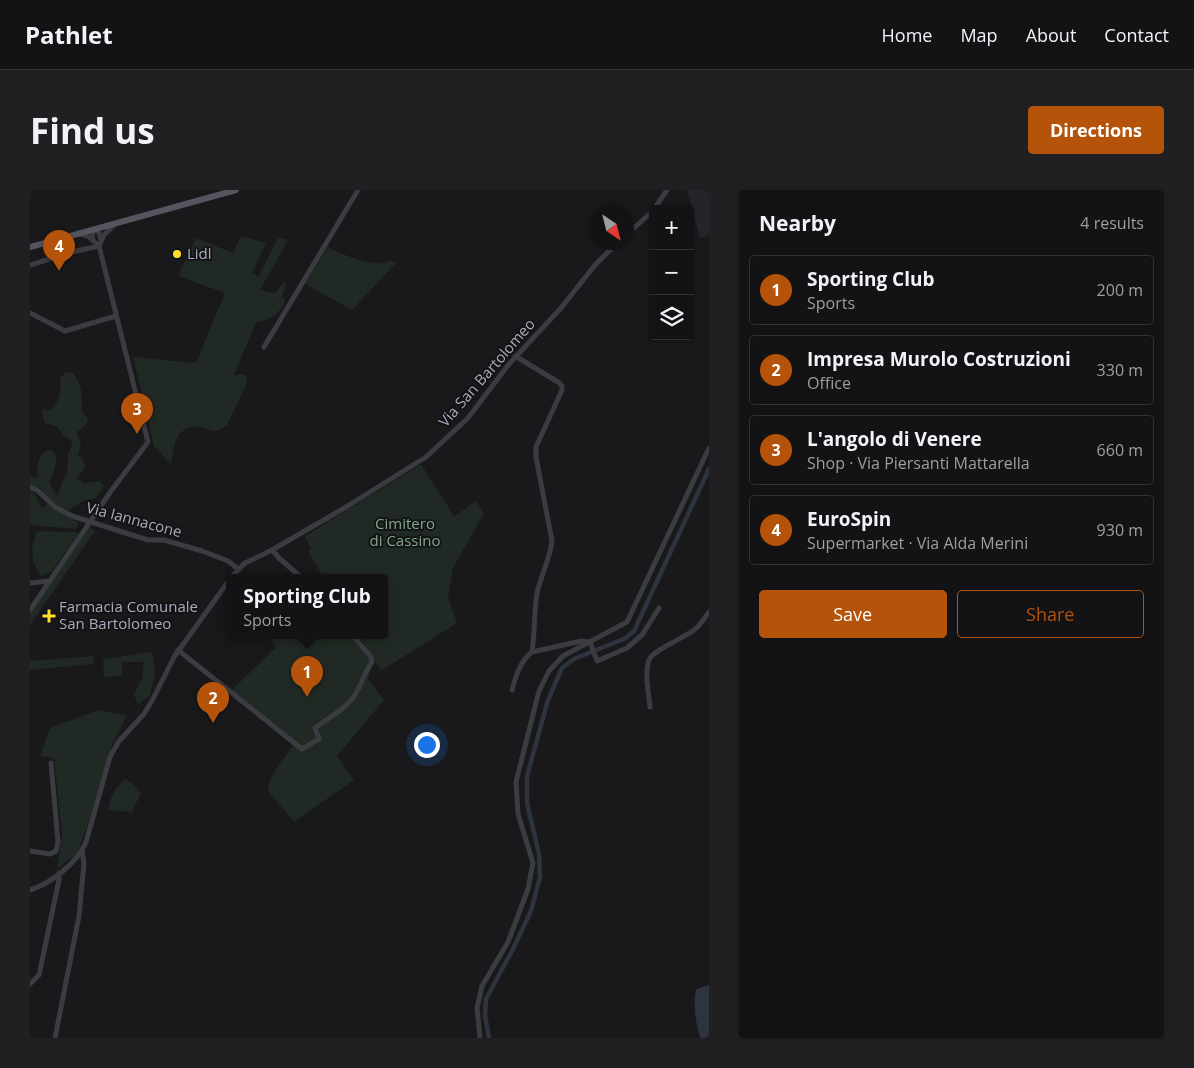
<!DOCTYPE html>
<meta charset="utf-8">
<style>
body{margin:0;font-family:"Open Sans",sans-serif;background:#202022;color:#f1f3f6}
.controls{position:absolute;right:15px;top:15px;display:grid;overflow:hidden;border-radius:5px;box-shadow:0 1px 4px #0004}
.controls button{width:45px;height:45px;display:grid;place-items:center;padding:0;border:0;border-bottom:1px solid #323234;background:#131214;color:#f1f3f6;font:25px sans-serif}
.compass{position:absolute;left:559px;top:15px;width:45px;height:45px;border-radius:50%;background:#131214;box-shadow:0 1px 4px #0004;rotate:145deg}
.you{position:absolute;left:396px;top:554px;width:18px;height:18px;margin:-12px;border:4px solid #fff;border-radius:50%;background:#1a73e8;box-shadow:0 0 0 8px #1a73e833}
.badge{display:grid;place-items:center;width:32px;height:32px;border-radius:50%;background:#b45309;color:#fff;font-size:16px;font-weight:700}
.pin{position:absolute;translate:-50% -41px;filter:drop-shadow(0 1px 2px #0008)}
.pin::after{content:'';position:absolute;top:26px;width:18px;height:15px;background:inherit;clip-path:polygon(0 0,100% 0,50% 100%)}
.popup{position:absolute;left:196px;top:384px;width:162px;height:65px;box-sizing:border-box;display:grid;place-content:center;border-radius:5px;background:#131214;filter:drop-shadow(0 1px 4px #0005);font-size:16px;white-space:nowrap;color:#9d9ea0}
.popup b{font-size:19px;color:#f1f3f6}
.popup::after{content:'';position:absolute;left:50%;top:100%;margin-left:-10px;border:10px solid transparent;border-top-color:#131214}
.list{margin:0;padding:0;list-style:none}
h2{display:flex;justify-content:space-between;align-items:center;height:65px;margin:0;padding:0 20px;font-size:21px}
h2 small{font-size:16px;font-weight:400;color:#9d9ea0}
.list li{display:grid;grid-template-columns:32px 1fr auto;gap:15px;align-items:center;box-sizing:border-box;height:70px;margin:0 10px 10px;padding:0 10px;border:1px solid #323234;border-radius:5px}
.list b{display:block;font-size:19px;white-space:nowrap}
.list p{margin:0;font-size:16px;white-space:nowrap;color:#9d9ea0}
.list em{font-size:16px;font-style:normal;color:#9d9ea0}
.actions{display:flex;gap:10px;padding:15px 20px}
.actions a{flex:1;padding:11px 0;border:1px solid #b45309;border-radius:5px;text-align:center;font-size:18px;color:#b45309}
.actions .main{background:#b45309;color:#fff}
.icon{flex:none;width:28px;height:28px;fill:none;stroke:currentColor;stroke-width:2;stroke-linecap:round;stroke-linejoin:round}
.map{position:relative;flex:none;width:679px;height:848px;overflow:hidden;border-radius:5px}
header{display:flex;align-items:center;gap:30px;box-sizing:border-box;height:70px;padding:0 25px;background:#131214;border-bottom:1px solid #323234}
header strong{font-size:24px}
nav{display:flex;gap:28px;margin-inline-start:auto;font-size:18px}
.intro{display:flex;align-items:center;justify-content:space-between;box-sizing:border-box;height:120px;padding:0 30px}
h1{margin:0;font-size:35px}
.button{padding:12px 22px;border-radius:5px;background:#b45309;color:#fff;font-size:18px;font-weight:700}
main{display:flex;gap:30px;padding:0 30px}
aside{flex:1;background:#131214;border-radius:5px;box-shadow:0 1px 4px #0004}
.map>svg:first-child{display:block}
.built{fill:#252428}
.green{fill:#202923}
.water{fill:#2d3440}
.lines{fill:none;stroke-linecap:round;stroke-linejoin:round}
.canal{stroke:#2d3440;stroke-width:4.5}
.minor{stroke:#3b3b42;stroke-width:5}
.major{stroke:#55555f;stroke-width:6}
.poi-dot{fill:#ffdf2c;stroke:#141316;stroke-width:2}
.labels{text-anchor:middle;stroke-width:4;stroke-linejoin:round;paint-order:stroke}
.poi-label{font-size:15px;fill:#a9acbc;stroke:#141316;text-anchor:start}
.street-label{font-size:15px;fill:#a9acbc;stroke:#141316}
.park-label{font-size:15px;fill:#7fa889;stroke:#141316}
</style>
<header>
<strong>Pathlet</strong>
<nav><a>Home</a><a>Map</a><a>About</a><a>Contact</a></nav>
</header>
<div class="intro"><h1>Find us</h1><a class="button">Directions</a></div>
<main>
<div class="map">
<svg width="679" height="848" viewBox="0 0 679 848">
<rect width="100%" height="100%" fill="#19181b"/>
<path class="built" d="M657,0h22v44l-9,5z"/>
<g class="green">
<path d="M211,46l25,7 -14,30 6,4 20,-39 10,2 -28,50 15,3 9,-11 2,1 -4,14 4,3c-7,14 -14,20 -30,22l-22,53 9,-1 4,2v7l-20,42 -10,6c-6,0 -10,-3 -16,-4 -26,-3 -27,19 -30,38l-17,-19 -21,-89 63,6 29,-70 -47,-17 18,-38 37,15z"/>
<path d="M297,57c16,7 46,22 63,14l6,2 -44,47 -47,-26z"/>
<path d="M36,182l7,1c8,10 11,26 8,37l7,9 -1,5 -10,8 4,13 -3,10 4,3 3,10 -8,10 7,5 15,-2 5,5 -8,12 -13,3 -15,10h-4l-9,-6 -16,-18v2l-9,-3v-10l7,2c0,-12 0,-27 15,-28 9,10 1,22 -3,33l8,12 10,-23 1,-18 5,-12 -10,-7 -6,-9 -12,-3 -3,-12 2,-2 4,2c13,-8 13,-20 12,-33z"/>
<path d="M391,274l33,52 22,-15 8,12 -31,55 -5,30 9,25 -76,48 -22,-35h25v-58h-60l-16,-27 3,-2 -6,-13z"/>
<path d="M0,300l4,3 8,15 6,-4 31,19 -3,6 -46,-4z"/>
<path d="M58,337l7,4 -65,94v-11z"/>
<path d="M7,341l39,1 2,2 -26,37 -11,5c-11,-17 -11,-26 -4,-45z"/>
<path d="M237,446h83l22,26 -4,17 16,21 -47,56 17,24 -60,42 -26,-31c1,-18 15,-31 25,-45l-64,-53 47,-46z"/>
<path d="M122,462l3,20 -5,24 -12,8 -4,-9 8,-17 2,-16h-22v14l-18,1 -1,-18z"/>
<path d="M64,466l-1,8 -63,6v-9z"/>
<path d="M68,520l29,5 -14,28 -25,81 -11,29 -20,16 5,-35 -8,-76 -14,-2 10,-28z"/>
<path d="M96,589l9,7 6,7 -9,19 -24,-2c1,-12 8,-24 18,-31z"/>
</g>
<path class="water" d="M679,795v53h-8c-5,-7 -9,-42 -4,-49z"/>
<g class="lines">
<path class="canal" d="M459,848l-4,-22 1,-17 27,-50 18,-38 9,-34 -1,-23 -12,-51v-27l21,-76 14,-32 12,-9 52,-21 8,-7 75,-162"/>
<g class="minor">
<path d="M624,19l13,-19"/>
<path d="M596,45l27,-24"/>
<path d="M63,50l-1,-5 2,-6 5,4 2,7"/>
<path d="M69,56l5,-11 10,-10"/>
<path d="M0,75l42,-13 27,-6"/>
<path d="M0,123l35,18 51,-15"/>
<path d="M234,157l94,-157"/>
<path d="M485,166l43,26 4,4v4l-26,57v10l16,84c-2,18 -11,34 -15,52 -3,19 -2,39 -5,59l49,-11 9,1 7,19 30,-13 15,-13 17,-27"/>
<path d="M0,297l7,3 18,17 17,9 76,24h16l38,11 26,10 10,8"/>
<path d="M242,360l7,8 23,20"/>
<path d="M200,388l15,-15 27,-13 74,-43 80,-50 42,-39 41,-54 52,-56 34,-43 23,-23"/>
<path d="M0,393l19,-2"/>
<path d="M0,420l81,-119 37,-49 -49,-196 -10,-9 -11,-4"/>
<path d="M148,460l124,99 17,-10 -4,-11c13,-10 33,-20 41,-35 6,-10 9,-21 16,-31l-1,-5 -18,-21"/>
<path d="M482,500c4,-14 8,-29 20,-38"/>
<path d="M620,517c-1,-13 -6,-34 -1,-47 4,-10 35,-22 45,-30 6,-4 10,-12 15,-18"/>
<path d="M0,661l20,3 6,-3 2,-9 -7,-79"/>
<path d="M0,700c22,-7 47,-27 56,-48l24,-85 9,-16 25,-27 10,-17 20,-40 56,-78"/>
<path d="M0,794l9,-9 20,-95v-7"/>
<path d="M25,848l24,-122 5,-53 -2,-12"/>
<path d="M450,848l-3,-30 5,-22 26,-44 20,-53 5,-26 -15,-49 -2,-32 23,-91 10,-20 14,-15 64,-34 82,-174"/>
</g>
<path class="major" d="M0,57l206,-57"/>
</g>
<g class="poi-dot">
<circle cx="147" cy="64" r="5"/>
<path d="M16.5 418.5h5v5h5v5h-5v5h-5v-5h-5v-5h5z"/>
</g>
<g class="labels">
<g class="poi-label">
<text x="157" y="69">Lidl</text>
<text x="29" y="422">Farmacia Comunale<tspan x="29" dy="17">San Bartolomeo</tspan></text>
</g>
<g class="street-label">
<text transform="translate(457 183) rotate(-49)" y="5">Via San Bartolomeo</text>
<text transform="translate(104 330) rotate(15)" y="5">Via Iannacone</text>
</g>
<g class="park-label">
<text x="375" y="339">Cimitero<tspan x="375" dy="17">di Cassino</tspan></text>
</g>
</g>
</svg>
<div class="controls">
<button>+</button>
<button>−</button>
<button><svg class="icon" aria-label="layers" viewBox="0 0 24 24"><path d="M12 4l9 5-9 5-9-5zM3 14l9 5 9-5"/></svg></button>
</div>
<svg class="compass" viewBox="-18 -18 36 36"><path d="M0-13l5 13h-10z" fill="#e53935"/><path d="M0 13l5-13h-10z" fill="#9d9ea0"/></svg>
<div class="you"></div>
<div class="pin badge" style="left:277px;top:507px">1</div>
<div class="popup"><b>Sporting Club</b>Sports</div>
<div class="pin badge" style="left:183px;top:533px">2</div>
<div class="pin badge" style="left:107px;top:244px">3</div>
<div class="pin badge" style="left:29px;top:81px">4</div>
</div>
<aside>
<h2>Nearby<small>4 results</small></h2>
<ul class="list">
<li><span class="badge">1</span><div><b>Sporting Club</b><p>Sports</p></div><em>200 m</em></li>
<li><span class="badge">2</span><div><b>Impresa Murolo Costruzioni</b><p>Office</p></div><em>330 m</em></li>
<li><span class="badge">3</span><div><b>L'angolo di Venere</b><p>Shop · Via Piersanti Mattarella</p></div><em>660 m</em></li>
<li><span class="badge">4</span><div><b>EuroSpin</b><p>Supermarket · Via Alda Merini</p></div><em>930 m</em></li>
</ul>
<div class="actions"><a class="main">Save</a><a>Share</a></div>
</aside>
</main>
